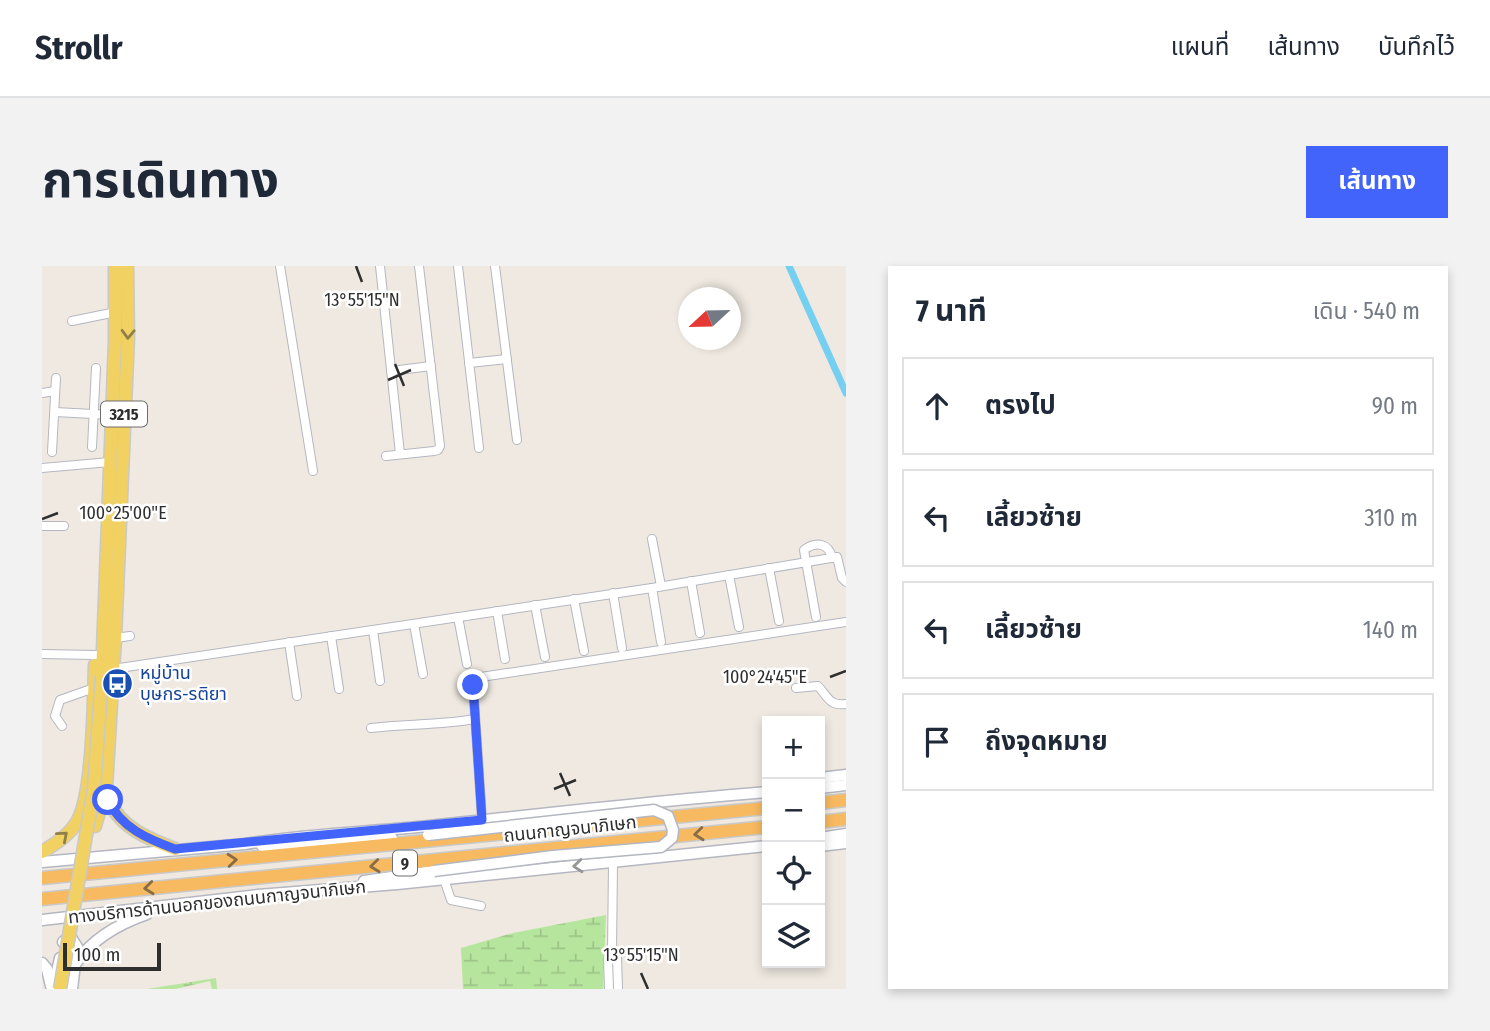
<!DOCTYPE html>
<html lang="th">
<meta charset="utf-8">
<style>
body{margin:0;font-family:"Fira Sans Condensed","Noto Sans Thai",sans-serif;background:#f2f2f3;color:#1f2937}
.controls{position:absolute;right:21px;bottom:21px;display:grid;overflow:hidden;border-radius:0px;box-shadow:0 4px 10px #0003}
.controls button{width:63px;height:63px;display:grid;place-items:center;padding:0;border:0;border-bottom:2px solid #e0e1e3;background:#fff;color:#1f2937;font:35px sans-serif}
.compass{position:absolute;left:636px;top:21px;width:63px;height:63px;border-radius:50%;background:#fff;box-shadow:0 4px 10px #0003;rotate:248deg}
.scale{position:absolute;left:21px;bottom:18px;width:98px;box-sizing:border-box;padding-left:7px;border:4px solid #2e2e2e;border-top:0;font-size:19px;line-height:24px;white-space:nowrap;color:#2e2e2e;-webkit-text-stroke:5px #fff;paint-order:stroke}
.stop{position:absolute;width:21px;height:21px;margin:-16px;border:5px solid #4264fb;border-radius:50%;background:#fff}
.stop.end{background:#4264fb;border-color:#fff;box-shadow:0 2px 7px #0008}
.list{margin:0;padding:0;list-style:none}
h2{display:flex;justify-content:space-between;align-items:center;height:91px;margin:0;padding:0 28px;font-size:30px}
h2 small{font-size:23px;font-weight:400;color:#747a83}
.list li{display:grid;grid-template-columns:46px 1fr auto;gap:21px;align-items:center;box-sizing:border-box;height:98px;margin:0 14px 14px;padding:0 14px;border:2px solid #e0e1e3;border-radius:0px}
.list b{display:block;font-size:26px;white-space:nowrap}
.list em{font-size:23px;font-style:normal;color:#747a83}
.icon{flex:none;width:38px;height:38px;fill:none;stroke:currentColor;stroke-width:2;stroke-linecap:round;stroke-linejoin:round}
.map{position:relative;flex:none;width:804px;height:723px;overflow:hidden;border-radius:0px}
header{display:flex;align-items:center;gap:42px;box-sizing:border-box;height:98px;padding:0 35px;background:#fff;border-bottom:2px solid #e0e1e3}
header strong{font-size:33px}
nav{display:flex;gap:38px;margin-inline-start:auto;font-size:24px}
.intro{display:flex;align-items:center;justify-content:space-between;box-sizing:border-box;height:168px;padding:0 42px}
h1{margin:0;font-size:49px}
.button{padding:18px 32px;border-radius:0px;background:#4264fb;color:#fff;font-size:24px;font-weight:700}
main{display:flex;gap:42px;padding:0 42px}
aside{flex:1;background:#fff;border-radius:0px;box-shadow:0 4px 10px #0003}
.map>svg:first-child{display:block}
.wetland{fill:url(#wetland-marsh)}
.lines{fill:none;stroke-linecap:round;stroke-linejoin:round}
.canal{stroke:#75cff0;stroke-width:7}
.minor-casing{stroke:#b4b7c1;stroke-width:10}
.secondary-casing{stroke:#b4b7c1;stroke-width:13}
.primary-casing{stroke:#c9c9c9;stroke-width:15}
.trunk-casing{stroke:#c9c9c9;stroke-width:15}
.minor{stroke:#fff;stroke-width:8}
.secondary{stroke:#fff;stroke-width:10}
.primary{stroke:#f2d163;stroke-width:12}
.trunk{stroke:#f8ba60;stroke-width:12}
.secondary-bridge-casing{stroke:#b4b7c1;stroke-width:13;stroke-linecap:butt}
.primary-bridge-casing{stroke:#c9c9c9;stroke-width:15;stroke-linecap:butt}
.secondary-bridge{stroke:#fff;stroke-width:10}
.primary-bridge{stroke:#f2d163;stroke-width:12}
.oneway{stroke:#908048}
.oneway2{stroke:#896d44}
.oneway3{stroke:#969696}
.route{stroke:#4264fb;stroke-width:9}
.ticks{fill:none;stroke:#2e2e2e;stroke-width:2.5}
.labels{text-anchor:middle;stroke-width:5;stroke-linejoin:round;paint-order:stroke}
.shield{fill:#fff;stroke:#6d6d6d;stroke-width:2}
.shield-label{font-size:16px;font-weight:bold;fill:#2e2e2e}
.transit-label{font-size:18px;fill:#164399;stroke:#fff;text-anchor:start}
.street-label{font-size:18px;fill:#2e2e2e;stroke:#fff}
.ticks-label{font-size:18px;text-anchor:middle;fill:#2e2e2e;stroke:#fff;stroke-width:5;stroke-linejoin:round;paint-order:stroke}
</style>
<header>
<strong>Strollr</strong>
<nav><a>แผนที่</a><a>เส้นทาง</a><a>บันทึกไว้</a></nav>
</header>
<div class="intro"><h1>การเดินทาง</h1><a class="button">เส้นทาง</a></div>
<main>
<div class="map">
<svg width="804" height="723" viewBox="0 0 804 723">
<defs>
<pattern id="wetland-marsh" width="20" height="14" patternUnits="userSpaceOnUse" patternTransform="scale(1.75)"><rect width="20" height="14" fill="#b6e59e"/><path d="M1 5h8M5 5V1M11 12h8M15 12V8" fill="none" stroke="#9dc588"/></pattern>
</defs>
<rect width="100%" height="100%" fill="#efe9e1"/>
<g class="wetland">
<path d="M564,649l-3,74h-140l-2,-41 52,-15z"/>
<path d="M174,712l1,11h-5l-2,-8 -35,8h-28z"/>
</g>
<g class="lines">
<path class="canal" d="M747,0l57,127"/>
<defs>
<g id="minor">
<path d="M238,0l33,205"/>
<path d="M338,0l20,188"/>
<path d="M416,0l21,182"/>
<path d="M453,0l22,174"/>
<path d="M30,55l44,-9"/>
<path d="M427,97l38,-4"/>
<path d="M349,105l40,-5"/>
<path d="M0,127l13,-2"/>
<path d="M13,146l57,3"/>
<path d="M50,181l4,-79"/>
<path d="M10,186l4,-74"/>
<path d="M344,190l48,-5 4,-1 2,-4 -21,-180"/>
<path d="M0,202l68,-6"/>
<path d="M0,260h22"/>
<path d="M610,273l9,47"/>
<path d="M727,302l10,53"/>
<path d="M687,309l10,52"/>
<path d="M649,315l9,52"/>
<path d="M610,322l9,54"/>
<path d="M571,327l9,55"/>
<path d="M532,333l10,52"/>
<path d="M493,339l10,52"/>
<path d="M455,345l8,48"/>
<path d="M416,351l9,47"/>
<path d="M774,351l-12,-67c12,-9 25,-7 28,8"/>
<path d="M372,358l9,50"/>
<path d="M331,364l7,51"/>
<path d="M289,370l8,53"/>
<path d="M73,372l15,-2"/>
<path d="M247,376l8,54"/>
<path d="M0,388l54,1"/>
<path d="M71,403l539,-81 185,-31 5,21 4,4"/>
<path d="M754,422l22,-2c10,11 11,20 28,18"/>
<path d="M20,460l-7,-10 5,-16 34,-12"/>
<path d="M329,462c35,-4 70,-3 104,-9"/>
<path d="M440,554l-9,-135 8,-8 365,-55"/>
<path d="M402,613l7,21 30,6"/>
<path d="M570,686l5,5 1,32"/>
<path d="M567,723l-1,-31 4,-6 1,-89"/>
</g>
<g id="secondary">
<path d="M778,512l26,-3"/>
<path d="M778,522l26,-3"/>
<path d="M778,572l26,-4"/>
<path d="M220,580l19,1 111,-9"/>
<path d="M778,580l26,-3"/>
<path d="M0,596l203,-18c61,-10 123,-12 184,-18 113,-12 225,-25 338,-34"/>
<path d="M322,615l70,-10"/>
<path d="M0,654l216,-25 139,-11 370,-38"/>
<path d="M21,676l5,-4 4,1 5,8 -5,42"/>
<path d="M0,697l5,6 4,17"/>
<path d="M34,697c17,-25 42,-39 71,-49"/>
<path d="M11,723l7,-31"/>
</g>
<g id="primary">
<path d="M60,409l13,-334v-75"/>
<path d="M64,525c8,34 40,47 69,58"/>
<path d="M39,550l5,10h9l11,-39 9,-149 13,-301 -1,-71"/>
<path d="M0,586c13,-8 29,-18 36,-32 15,-26 16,-121 17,-155"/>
</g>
<g id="trunk">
<path d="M778,537l26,-3"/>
<path d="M778,556l26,-3"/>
<path d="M0,612l725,-70"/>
<path d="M0,633l725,-72"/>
</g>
</defs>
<use href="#minor" class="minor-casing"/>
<use href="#secondary" class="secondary-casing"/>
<use href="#primary" class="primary-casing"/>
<use href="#trunk" class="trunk-casing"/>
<use href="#minor" class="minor"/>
<use href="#secondary" class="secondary"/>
<use href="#primary" class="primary"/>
<use href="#trunk" class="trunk"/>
<defs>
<path id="secondary-bridge" d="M386,569l226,-25 14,6 5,14 -1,8 -11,9 -108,9 -119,15"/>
<path id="primary-bridge" d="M18,723l34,-201 8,-113"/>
</defs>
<use href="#secondary-bridge" class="secondary-bridge-casing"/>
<use href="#primary-bridge" class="primary-bridge-casing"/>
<use href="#secondary-bridge" class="secondary-bridge"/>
<use href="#primary-bridge" class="primary-bridge"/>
</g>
<defs><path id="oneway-chevron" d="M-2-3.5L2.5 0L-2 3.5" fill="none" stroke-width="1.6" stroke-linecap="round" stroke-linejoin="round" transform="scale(1.75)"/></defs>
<g class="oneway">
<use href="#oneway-chevron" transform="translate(86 68) rotate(92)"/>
<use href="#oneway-chevron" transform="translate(21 570) rotate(-41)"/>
</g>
<g class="oneway2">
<use href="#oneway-chevron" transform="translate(657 568) rotate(174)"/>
<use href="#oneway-chevron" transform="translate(190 594) rotate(-5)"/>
<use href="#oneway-chevron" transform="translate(333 600) rotate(174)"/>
<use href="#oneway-chevron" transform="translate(107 622) rotate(174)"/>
</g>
<use class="oneway3" href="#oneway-chevron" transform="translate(536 600) rotate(175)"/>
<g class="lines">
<path class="route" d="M66,534c13,28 40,39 67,49l307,-29 -9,-135"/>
</g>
<path class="ticks" d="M314,0l6,16M353,98l9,22M346,114l23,-10M0,253l16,-6M788,411l16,-6M518,507l10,23M512,523l22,-9M599,707l7,16"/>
<defs>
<symbol id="bus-disc" viewBox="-11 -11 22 22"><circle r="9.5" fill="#1a4fb4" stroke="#fff"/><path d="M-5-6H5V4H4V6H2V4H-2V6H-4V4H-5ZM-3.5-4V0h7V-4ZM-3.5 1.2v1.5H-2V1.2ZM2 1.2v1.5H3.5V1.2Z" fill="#fff"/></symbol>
</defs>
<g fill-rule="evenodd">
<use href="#bus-disc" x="58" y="400" width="35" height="35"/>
</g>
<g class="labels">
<g class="shield">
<rect x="59" y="135.5" width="46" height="25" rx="5"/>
<rect x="351" y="584.5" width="24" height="25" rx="5"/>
</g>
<g class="shield-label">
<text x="82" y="154">3215</text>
<text x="363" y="603">9</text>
</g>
<g class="transit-label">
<text x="98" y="413">หมู่บ้าน<tspan x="98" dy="21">บุษกร-รติยา</tspan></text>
</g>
<g class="street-label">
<text transform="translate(528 563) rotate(-6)" y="6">ถนนกาญจนาภิเษก</text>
<text transform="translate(175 636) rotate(-6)" y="6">ทางบริการด้านนอกของถนนกาญจนาภิเษก</text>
</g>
</g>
<g class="ticks-label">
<text x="320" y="40">13°55'15"N</text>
<text x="81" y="253">100°25'00"E</text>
<text x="723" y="417">100°24'45"E</text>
<text x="599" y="695">13°55'15"N</text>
</g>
</svg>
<div class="controls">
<button>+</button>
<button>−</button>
<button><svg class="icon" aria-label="locate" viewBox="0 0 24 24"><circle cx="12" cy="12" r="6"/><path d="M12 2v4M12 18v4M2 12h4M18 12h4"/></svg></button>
<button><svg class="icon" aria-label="layers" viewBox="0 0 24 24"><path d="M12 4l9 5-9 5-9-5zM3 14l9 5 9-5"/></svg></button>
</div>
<svg class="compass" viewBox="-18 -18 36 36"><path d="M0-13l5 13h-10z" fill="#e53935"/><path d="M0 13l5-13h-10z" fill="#747a83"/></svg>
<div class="scale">100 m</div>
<div class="stop" style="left:66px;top:534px"></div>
<div class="stop end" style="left:431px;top:419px"></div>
</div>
<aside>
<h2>7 นาที<small>เดิน · 540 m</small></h2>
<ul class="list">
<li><svg class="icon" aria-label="ahead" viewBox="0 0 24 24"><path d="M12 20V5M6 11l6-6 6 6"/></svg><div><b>ตรงไป</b></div><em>90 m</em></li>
<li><svg class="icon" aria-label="left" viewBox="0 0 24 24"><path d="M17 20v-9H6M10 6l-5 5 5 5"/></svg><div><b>เลี้ยวซ้าย</b></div><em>310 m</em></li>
<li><svg class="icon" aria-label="left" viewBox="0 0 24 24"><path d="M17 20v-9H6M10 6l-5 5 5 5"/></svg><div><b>เลี้ยวซ้าย</b></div><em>140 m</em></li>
<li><svg class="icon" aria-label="arrive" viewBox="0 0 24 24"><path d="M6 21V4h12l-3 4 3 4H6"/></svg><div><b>ถึงจุดหมาย</b></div></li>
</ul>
</aside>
</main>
